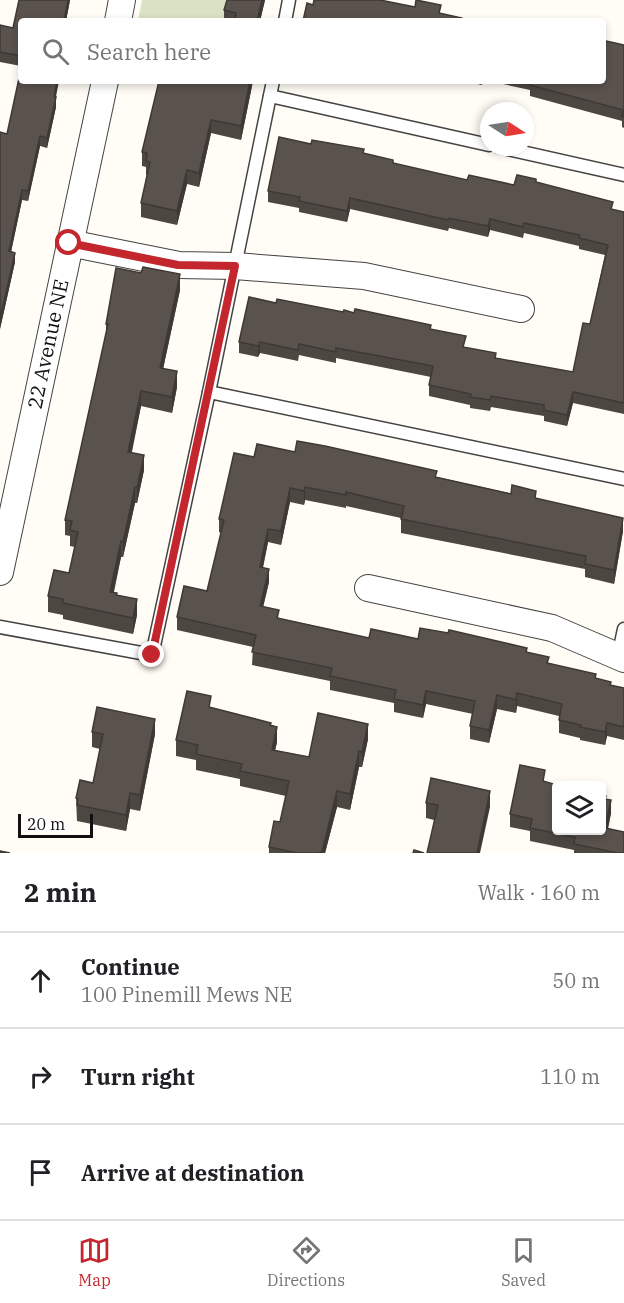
<!DOCTYPE html>
<meta charset="utf-8">
<style>
body{margin:0;font-family:"IBM Plex Serif",serif;background:#f2f2f2;color:#202124}
.controls{position:absolute;right:18px;bottom:18px;display:grid;overflow:hidden;border-radius:6px;box-shadow:0 3px 9px #0003}
.controls button{width:54px;height:54px;display:grid;place-items:center;padding:0;border:0;border-bottom:2px solid #e0e0e0;background:#fff;color:#202124;font:30px sans-serif}
.compass{position:absolute;left:480px;top:102px;width:54px;height:54px;border-radius:50%;background:#fff;box-shadow:0 3px 9px #0003;rotate:102deg}
.scale{position:absolute;left:18px;bottom:15px;width:75px;box-sizing:border-box;padding-left:6px;border:3px solid #111;border-top:0;font-size:16px;line-height:21px;white-space:nowrap;color:#111;-webkit-text-stroke:4px #fff;paint-order:stroke}
.stop{position:absolute;width:18px;height:18px;margin:-14px;border:4px solid #c4262e;border-radius:50%;background:#fff}
.stop.end{background:#c4262e;border-color:#fff;box-shadow:0 2px 6px #0008}
.list{margin:0;padding:0;list-style:none}
h2{display:flex;justify-content:space-between;align-items:center;height:78px;margin:0;padding:0 24px;font-size:26px}
h2 small{font-size:20px;font-weight:400;color:#757577}
.list li{display:grid;grid-template-columns:39px 1fr auto;gap:18px;align-items:center;box-sizing:border-box;height:96px;padding:0 24px;border-top:2px solid #e0e0e0}
.list b{display:block;font-size:22px;white-space:nowrap}
.list p{margin:0;font-size:20px;white-space:nowrap;color:#757577}
.list em{font-size:20px;font-style:normal;color:#757577}
.icon{flex:none;width:33px;height:33px;fill:none;stroke:currentColor;stroke-width:2;stroke-linecap:round;stroke-linejoin:round}
.map{position:relative;flex:none;width:624px;height:853px;overflow:hidden}
.search{position:absolute;background:#fff;box-shadow:0 3px 9px #0003;left:18px;right:18px;top:18px;height:66px;display:flex;align-items:center;gap:15px;box-sizing:border-box;padding:0 21px;border-radius:6px;color:#757577;font-size:22px}
.sheet{height:366px;background:#fff}
nav{display:flex;justify-content:space-around;align-items:center;box-sizing:border-box;height:84px;border-top:2px solid #e0e0e0;background:#fff;font-size:16px;color:#757577}
nav a{display:grid;justify-items:center;gap:3px}
nav .on{color:#c4262e}
.map>svg:first-child{display:block}
.cemetery{fill:#d9e3c4}
.lines{fill:none;stroke-linecap:round;stroke-linejoin:round}
.service-casing{stroke:#444;stroke-width:15}
.minor-casing{stroke:#444;stroke-width:28}
.service{stroke:#fff;stroke-width:12}
.minor{stroke:#fff;stroke-width:26}
.wall{fill:#4d4742}
.shaded-wall{fill:#3f3936}
.building{fill:#5a524d;stroke:#3f3936;stroke-width:1.5}
.route{stroke:#c4262e;stroke-width:8}
.labels{text-anchor:middle;stroke-width:6;stroke-linejoin:round;paint-order:stroke}
.street-label{font-size:20px;fill:#111;stroke:#fff}
</style>
<div class="map">
<svg width="624" height="853" viewBox="0 0 624 853">
<rect width="100%" height="100%" fill="#fffdf5"/>
<path class="cemetery" d="M142,0h87l-3,21h-88z"/>
<g class="lines">
<defs>
<g id="service">
<path d="M285,21l4,-21"/>
<path d="M270,96l219,49"/>
<path d="M499,147l125,28"/>
<path d="M209,392l64,-311"/>
<path d="M0,627l152,28 57,-263 415,87"/>
<path d="M618,657l6,-28"/>
</g>
<g id="minor">
<path d="M118,21l4,-21"/>
<path d="M69,243l110,22 56,1 129,10 157,33"/>
<path d="M0,572l105,-491"/>
<path d="M368,588l184,40 72,31"/>
</g>
</defs>
<use href="#service" class="service-casing"/>
<use href="#minor" class="minor-casing"/>
<use href="#service" class="service"/>
<use href="#minor" class="minor"/>
</g>
<g class="wall">
<path d="M19,0h51l-4,21h-45v45l-21,-4v-37l13,3z"/>
<path d="M227,0h38l-5,21h-36v-11z"/>
<path d="M624,45v83l-2,-1v-6l-92,-25v-6l-41,-9h114z"/>
<path d="M158,81h95l-12,59 -30,-7 -12,54 -12,-3 -10,41 -36,-8v-14l6,-28h-1v-8l-4,-1v-14l16,-67z"/>
<path d="M463,81h20l-1,4z"/>
<path d="M56,97v10l-9,41 -7,-2 -12,55 -6,-1 -11,52 4,10 -15,67 7,-195z"/>
<path d="M311,144l53,10 29,9 74,17 47,5 22,-3 77,28 11,2v202l-51,-11 -6,23 -23,-5v-5l-53,-9 -1,4 -20,-3v-3l-41,-9v-11l2,-8 -95,-19v5l-37,-8 -1,6 -38,-8 -2,4 -19,-4v-11l37,-39 155,26 35,19 30,10 77,14 17,-48 15,-69 -26,-6v-3l-55,-13 -1,5 -33,-8 -2,7 -39,-9 -1,3 -98,-22 -3,13 -48,-10v-4l-31,-6v-11z"/>
<path d="M180,290l-17,79 14,18 -5,26 -31,-7 -9,46 12,18 -7,33h-2l-12,54h-2l-7,35 23,23 -4,19 -70,-15v-4l-15,-3v-16l21,-23 6,-26 -5,-1v-10l-5,-1v-15l41,-185v-11z"/>
<path d="M295,452l142,25 99,22 87,32 -9,53 -29,-7v-8l-184,-36v-15l-55,-12v2l-41,-8 -1,5 -14,-3 -9,43 -13,-3 -5,26 6,14 -6,25 16,11 90,20 49,1 109,13 22,11 47,15 15,7 13,3v52l-17,-4 -2,9 -25,-5v-2l-21,-5v-17l-42,-10 -1,7 -19,-4 -8,34 -19,-4v-13l3,-12 -47,-10 -3,14 -29,-6v-9l-64,-13v-9l-78,-16 1,-18 -76,-17v-13l30,-26 14,-58 -2,-1v-13l35,-62z"/>
<path d="M211,708l60,17 6,17 -2,8 34,7 59,-18 -6,28h-3l-9,43 -13,-3 -12,46h-56v-6l11,-25 6,-26 -46,-10v-7l-44,-9v-10l-20,-4v-16z"/>
<path d="M92,732l63,2 -15,77 -10,-2 -4,22 -49,-10 -1,-23 17,-15 7,-34 -8,-2z"/>
<path d="M545,782l61,17 5,14 -3,16 16,24h-50v-3l-44,-9v-10l-20,-4v-13z"/>
<path d="M426,803l64,4 -56,13 -8,-2z"/>
</g>
<g class="shaded-wall">
<path d="M68,0h2l-4,21h-2z"/>
<path d="M262,0h3l-5,21h-3z"/>
<path d="M57,81h2l-5,26v-10z"/>
<path d="M250,81h3l-12,59v-14z"/>
<path d="M56,97v10l-9,41v-10z"/>
<path d="M211,120v13l-12,54v-14z"/>
<path d="M40,136v10l-12,55v-10z"/>
<path d="M187,170v14l-10,41v-14z"/>
<path d="M22,190v10l-13,61v-10z"/>
<path d="M350,198v11l-3,13v-11z"/>
<path d="M490,219v11l-2,7v-11z"/>
<path d="M15,253v9l-15,67v-10z"/>
<path d="M180,274v16l-20,93v-15z"/>
<path d="M260,342v11l-2,4v-11z"/>
<path d="M177,371v16l-5,26v-16z"/>
<path d="M141,391v15l-13,61v-15z"/>
<path d="M573,392v11l-6,23v-11z"/>
<path d="M144,455v15l-7,33v-15z"/>
<path d="M135,487v16l-12,54v-15z"/>
<path d="M305,487v13l-1,5v-14z"/>
<path d="M290,488v14l-9,43v-14z"/>
<path d="M623,518v13l-9,53v-14z"/>
<path d="M268,529v13l-8,38v-13z"/>
<path d="M121,541v16l-11,50v-15z"/>
<path d="M269,569v13l-9,38v-14z"/>
<path d="M137,599v16l-4,19v-16z"/>
<path d="M426,691v13l-3,14v-13z"/>
<path d="M517,693v13l-1,7v-13z"/>
<path d="M497,695v14l-8,34v-13z"/>
<path d="M155,719v15l-15,77v-16z"/>
<path d="M607,723v13l-2,9v-13z"/>
<path d="M368,724v15l-6,28v-15z"/>
<path d="M277,727v15l-5,23v-15z"/>
<path d="M359,751v16l-9,43v-16z"/>
<path d="M337,791v16l-12,46h-3z"/>
<path d="M490,791v16l-10,46h-3z"/>
<path d="M130,793v16l-4,22v-16z"/>
<path d="M611,800v13l-6,28v-13z"/>
</g>
<g class="building">
<path d="M19,0h49l-4,21h-43v35l-21,-4v-27l13,3z"/>
<path d="M227,0h35l-5,21h-22l1,-8 -12,-3z"/>
<path d="M314,0h66l35,7 1,-7 25,5 -2,8 23,5v2l4,1h-163l4,-18 6,2z"/>
<path d="M606,41l18,4v72l-2,-1 1,-6 -93,-25 1,-4h72v-25z"/>
<path d="M21,69v12h36l-3,16h2l-9,41 -7,-2 -12,55 -6,-1 -13,61 6,2 -15,66v-187l7,2z"/>
<path d="M159,81h91l-9,45 -30,-6 -12,53 -12,-3 -10,41 -36,-8 9,-41 -4,-1 1,-8 -5,-1z"/>
<path d="M279,137l32,7 1,-4 52,9 -1,4 30,7v3l74,17 2,-5 45,10 3,-10 19,4v3l77,20 -2,7 13,3v191l-51,-11 -6,23 -23,-5v-5l-53,-9 -1,4 -20,-3 1,-3 -42,-9 4,-19 -97,-18v4l-37,-8 -1,6 -38,-8 -2,4 -19,-4 10,-45 27,6 1,-4 66,13 1,-2 10,3 1,-4 76,16 -1,4 36,7 -3,11 33,6 -1,5 78,14 10,-49 7,1 18,-79 -29,-7 1,-3 -56,-12 -1,4 -33,-8 -2,7 -39,-8 -1,2 -98,-22 -3,13 -48,-10 1,-4 -32,-6z"/>
<path d="M143,267l37,7 -20,94 17,3 -5,26 -31,-6 -13,61 16,3 -7,33 -2,-1 -12,55 -2,-1 -11,51 7,1 -1,2 21,4 -4,19 -70,-15v-4l-15,-3 6,-26 15,3 9,-41 -8,-2 2,-9 -7,-1 43,-196h-2l10,-56 25,5z"/>
<path d="M297,441l28,5 112,25 -2,6 76,17 1,-9 24,6 -1,7 88,20 -9,52 -29,-6 1,-8 -185,-37 3,-13 -58,-14v3l-41,-8 -1,4 -14,-3 -9,43 -13,-2 -8,38 9,2 -9,37 19,4 -2,8 92,20 2,-9 47,10 2,-11 28,5 1,-3 78,18 -1,4 23,5 -2,6 49,11 -1,4 16,4 -1,3 14,3v39l-17,-4 -2,9 -25,-5 1,-2 -22,-5 3,-16 -45,-11 -1,7 -19,-5 -8,35 -19,-4 5,-25 -49,-10 -3,14 -29,-6 2,-9 -66,-14 2,-8 -80,-16 4,-17 -79,-18 7,-31 23,5 17,-71 -5,-1 15,-66 20,4 3,-13 38,8z"/>
<path d="M187,691l24,5 -2,11 62,16 -1,2 7,2 -5,23 37,7 9,-44 50,11 -6,28 -3,-1 -9,43 -13,-3 -15,61h-2l-1,1h-22l-28,-6 5,-26 6,1 9,-41 -49,-10 2,-7 -46,-10 2,-9 -22,-5z"/>
<path d="M97,707l58,12 -15,76 -10,-2 -4,22 -49,-10 1,-6 -2,-1 4,-18 13,3 10,-49 -11,-2z"/>
<path d="M520,765l25,5 -2,11 17,5h-4v45h46v-36l4,1 -1,3 6,1 -6,28 19,4v21h-6l-44,-9 1,-7 -45,-9 2,-9 -22,-5z"/>
<path d="M431,778l59,13 -13,62h-50l11,-48 -12,-2z"/>
<path d="M414,850l10,3h-11z"/>
<path d="M0,851l10,2h-10z"/>
</g>
<g class="lines">
<path class="route" d="M69,243l109,22 57,1 -83,389"/>
</g>
<g class="labels">
<g class="street-label">
<text transform="translate(48 344) rotate(-78)" y="7">22 Avenue NE</text>
</g>
</g>
</svg>
<div class="controls">
<button><svg class="icon" aria-label="layers" viewBox="0 0 24 24"><path d="M12 4l9 5-9 5-9-5zM3 14l9 5 9-5"/></svg></button>
</div>
<svg class="compass" viewBox="-18 -18 36 36"><path d="M0-13l5 13h-10z" fill="#e53935"/><path d="M0 13l5-13h-10z" fill="#757577"/></svg>
<div class="scale">20 m</div>
<div class="stop" style="left:69px;top:243px"></div>
<div class="stop end" style="left:152px;top:655px"></div>
<div class="search"><svg class="icon" aria-label="search" viewBox="0 0 24 24"><circle cx="10" cy="10" r="6"/><path d="M15 15l6 6"/></svg>Search here</div>
</div>
<section class="sheet">
<h2>2 min<small>Walk · 160 m</small></h2>
<ul class="list">
<li><svg class="icon" aria-label="ahead" viewBox="0 0 24 24"><path d="M12 20V5M6 11l6-6 6 6"/></svg><div><b>Continue</b><p>100 Pinemill Mews NE</p></div><em>50 m</em></li>
<li><svg class="icon" aria-label="right" viewBox="0 0 24 24"><path d="M7 20v-9h11M14 6l5 5-5 5"/></svg><div><b>Turn right</b></div><em>110 m</em></li>
<li><svg class="icon" aria-label="arrive" viewBox="0 0 24 24"><path d="M6 21V4h12l-3 4 3 4H6"/></svg><div><b>Arrive at destination</b></div></li>
</ul>
</section>
<nav>
<a class="on"><svg class="icon" aria-label="map" viewBox="0 0 24 24"><path d="M3 6l6-2 6 2 6-2v14l-6 2-6-2-6 2zM9 4v14M15 6v14"/></svg>Map</a>
<a><svg class="icon" aria-label="directions" viewBox="0 0 24 24"><path d="M12 3l9 9-9 9-9-9zM9 14v-3h6M13 9l2 2-2 2"/></svg>Directions</a>
<a><svg class="icon" aria-label="saved" viewBox="0 0 24 24"><path d="M7 4h10v16l-5-4-5 4z"/></svg>Saved</a>
</nav>
